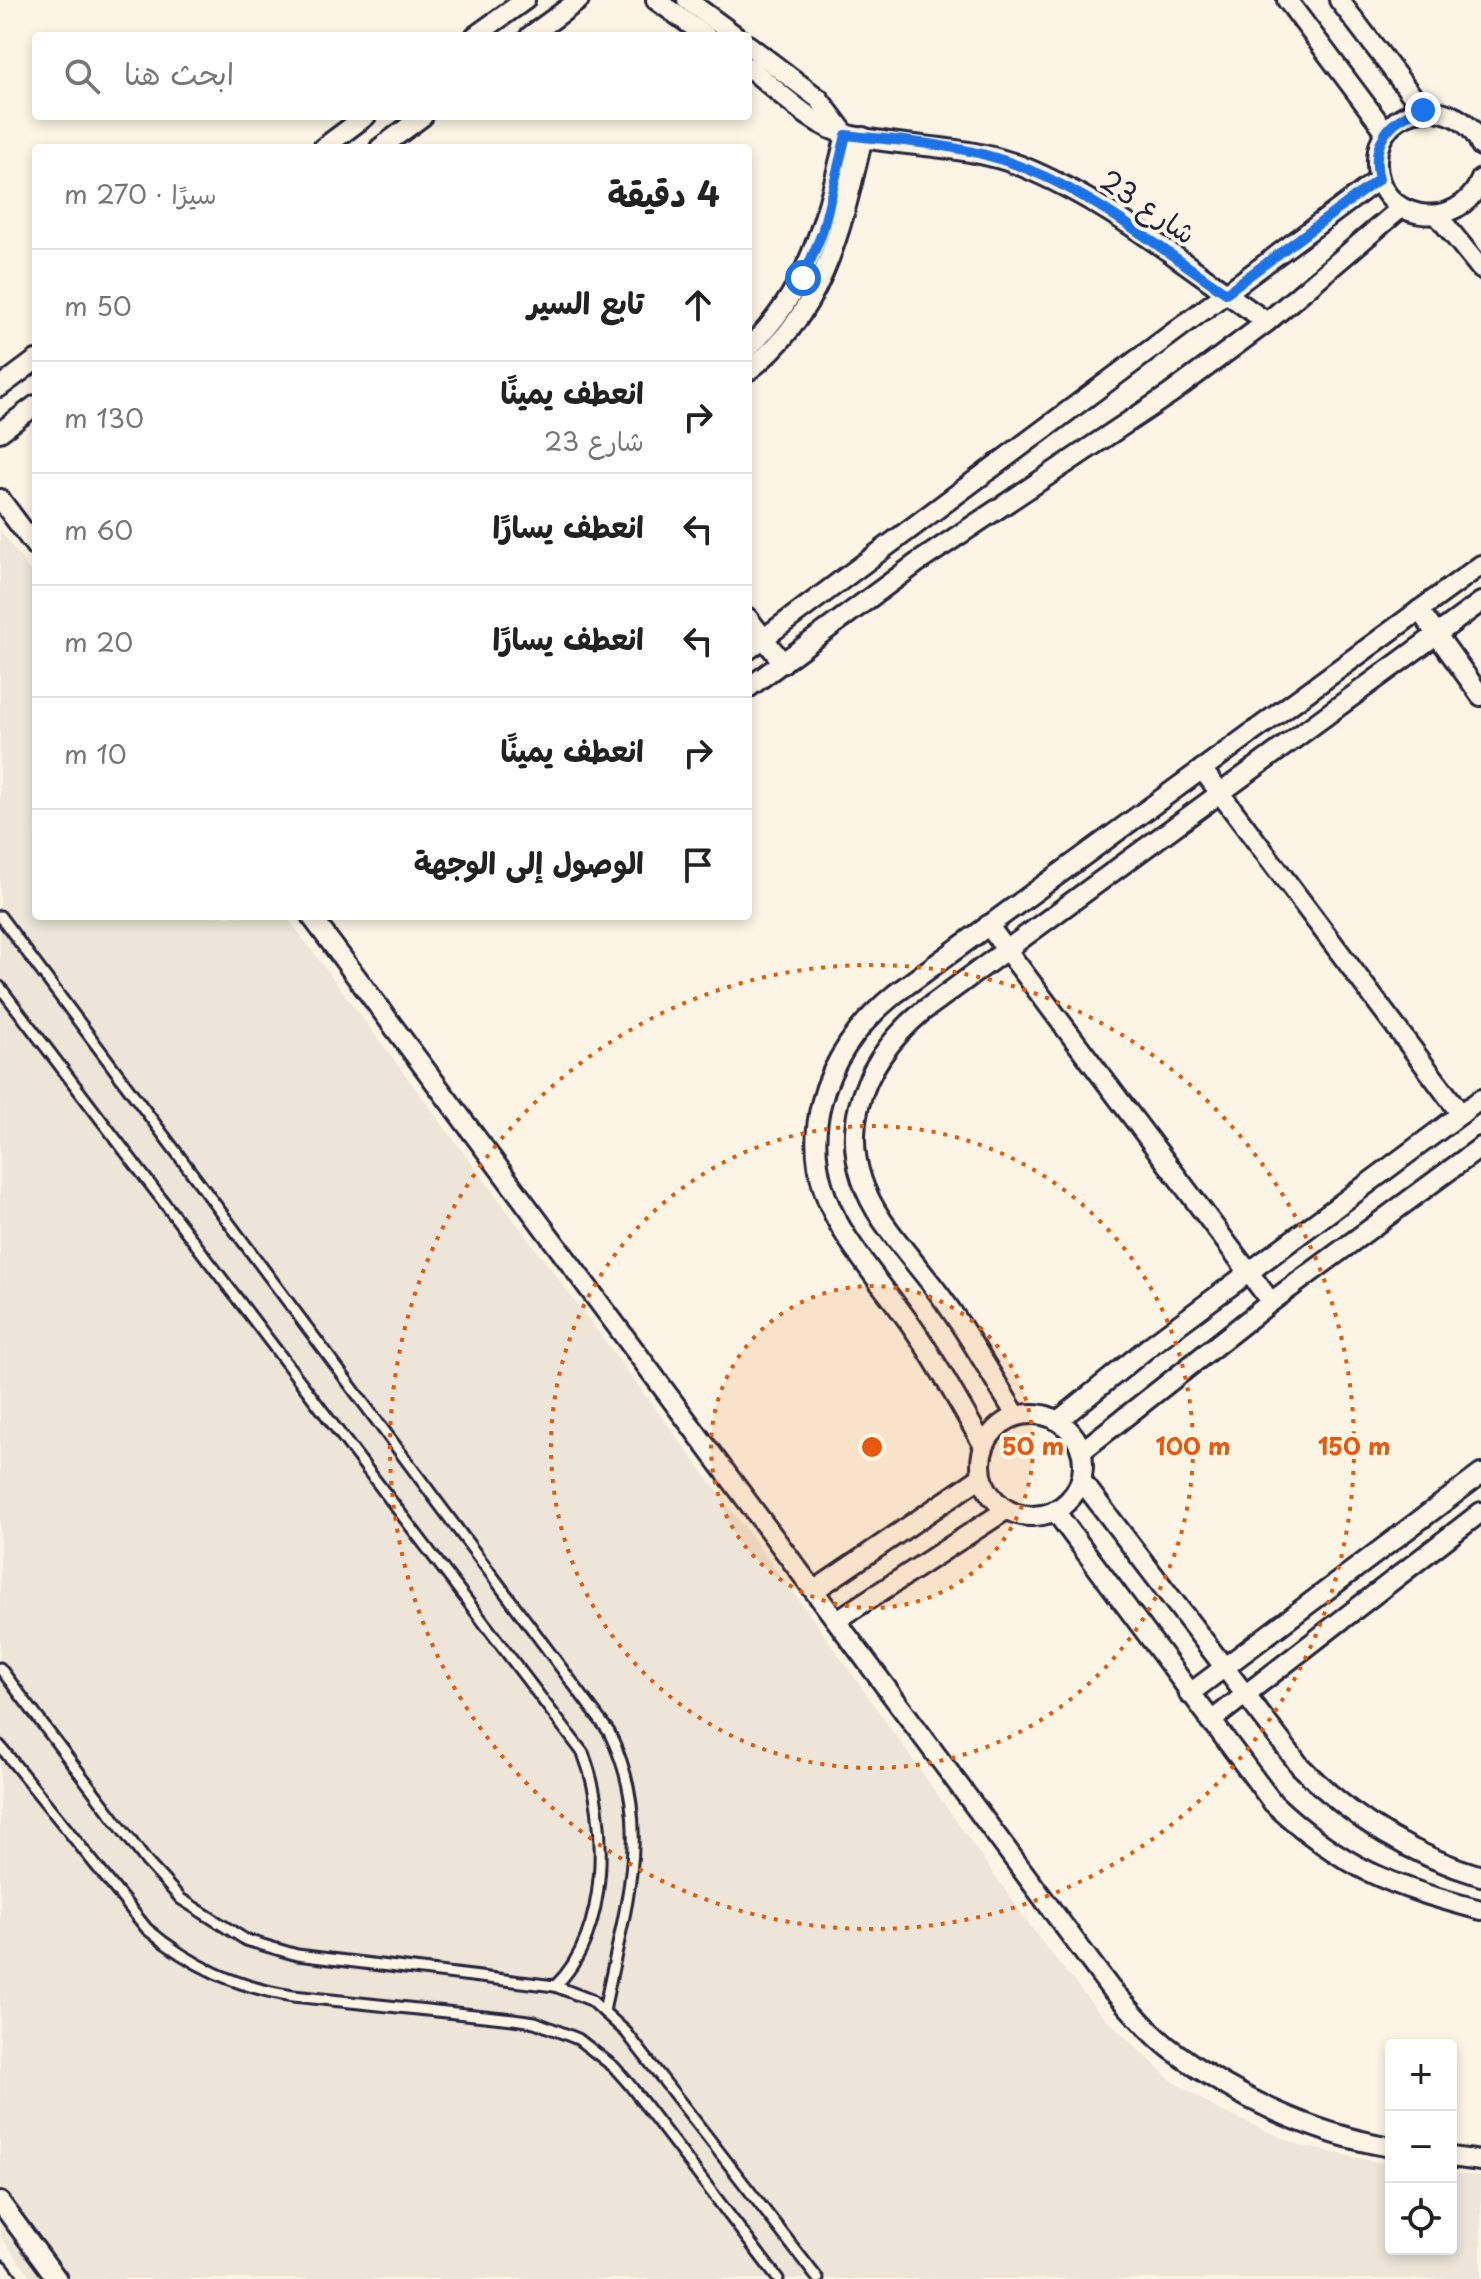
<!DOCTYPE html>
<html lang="ar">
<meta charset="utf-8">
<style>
body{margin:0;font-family:"Playpen Sans","Playpen Sans Arabic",sans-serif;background:#f6f6f6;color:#222;direction:rtl}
.controls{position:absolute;right:24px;bottom:24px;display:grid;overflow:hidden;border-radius:8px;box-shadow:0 4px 12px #0003}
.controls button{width:72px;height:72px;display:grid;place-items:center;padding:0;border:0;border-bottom:2px solid #e0e0e0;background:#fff;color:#222;font:40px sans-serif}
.stop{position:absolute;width:24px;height:24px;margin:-18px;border:6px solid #1a73e8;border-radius:50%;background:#fff}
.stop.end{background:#1a73e8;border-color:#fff;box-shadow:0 2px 8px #0008}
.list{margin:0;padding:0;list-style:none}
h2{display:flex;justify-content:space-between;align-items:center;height:104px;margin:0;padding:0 32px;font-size:34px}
h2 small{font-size:26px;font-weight:400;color:#767676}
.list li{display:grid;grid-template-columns:52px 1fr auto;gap:24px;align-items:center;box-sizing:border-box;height:112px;padding:0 32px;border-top:2px solid #e0e0e0}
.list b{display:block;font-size:30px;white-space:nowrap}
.list p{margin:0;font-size:26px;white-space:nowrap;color:#767676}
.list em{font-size:26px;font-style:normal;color:#767676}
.icon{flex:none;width:44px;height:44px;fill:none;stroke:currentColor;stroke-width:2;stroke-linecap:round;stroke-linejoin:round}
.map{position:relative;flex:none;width:1481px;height:2279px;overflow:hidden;direction:ltr}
.search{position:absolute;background:#fff;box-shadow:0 4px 12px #0003;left:32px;top:32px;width:720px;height:88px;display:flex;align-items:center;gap:20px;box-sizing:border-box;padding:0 28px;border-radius:8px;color:#767676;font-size:30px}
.panel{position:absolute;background:#fff;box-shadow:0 4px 12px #0003;left:32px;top:144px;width:720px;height:776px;border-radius:8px;direction:rtl}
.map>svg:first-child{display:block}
.built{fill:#ece5d8}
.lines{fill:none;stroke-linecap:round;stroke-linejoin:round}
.lane-casing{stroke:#22223b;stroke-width:15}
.street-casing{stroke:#22223b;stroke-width:24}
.lane{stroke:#fcf5e5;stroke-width:9}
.street{stroke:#fcf5e5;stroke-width:18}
.route{stroke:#1a73e8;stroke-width:10}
.ring{fill:none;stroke:#e8590c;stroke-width:4;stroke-dasharray:4 8}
.labels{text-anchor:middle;stroke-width:8;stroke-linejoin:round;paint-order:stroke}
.street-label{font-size:28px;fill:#22223b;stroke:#fcf5e5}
.centre{fill:#e8590c;stroke:#fcf5e5;stroke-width:4}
.ring-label{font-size:24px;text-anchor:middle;font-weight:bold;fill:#e8590c;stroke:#fcf5e5;stroke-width:8;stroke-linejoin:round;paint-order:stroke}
</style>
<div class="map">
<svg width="1481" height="2279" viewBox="0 0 1481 2279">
<rect width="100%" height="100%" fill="#fcf5e5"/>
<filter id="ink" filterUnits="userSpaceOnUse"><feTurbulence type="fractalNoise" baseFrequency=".0125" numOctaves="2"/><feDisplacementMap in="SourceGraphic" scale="16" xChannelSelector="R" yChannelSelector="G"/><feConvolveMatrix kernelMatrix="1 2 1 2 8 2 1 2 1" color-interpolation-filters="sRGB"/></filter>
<g filter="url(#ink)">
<path class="built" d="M0,530l36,49v337h250l525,700 230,325 56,69 71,68 50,32 84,36 89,19v84h60v-76l30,3v103h-1448l-33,-43z"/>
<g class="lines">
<defs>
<g id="lane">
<path d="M0,916l609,816c48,97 13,180 -5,280"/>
<path d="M0,987l583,766c26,67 27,181 -28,233"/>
<path d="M0,1668l147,194 34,37 65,41 51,15 258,31 36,14 35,32 192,247"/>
<path d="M0,1746l147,183c44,37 89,58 146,67l220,23 22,3 43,17 36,28 15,17 149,195"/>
</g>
<g id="street">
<path d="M656,0l50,36"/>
<path d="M687,0l49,36"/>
<path d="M1287,0l99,132"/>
<path d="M1339,0l84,110"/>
<path d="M475,36l50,-36"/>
<path d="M530,36l49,-36"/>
<path d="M748,45l71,54 27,36c-20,80 -35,154 -98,213"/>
<path d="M748,67c29,22 64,60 100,68 58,13 117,9 173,31 89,36 168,102 246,156"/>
<path d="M1481,146c-20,-52 -102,-46 -104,14 -3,62 83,75 104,19"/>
<path d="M323,148l43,-32"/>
<path d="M380,148l43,-32"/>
<path d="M1438,216l43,53"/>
<path d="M748,371c77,-58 94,-146 115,-234"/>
<path d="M0,387l36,-27"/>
<path d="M0,432l36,-27"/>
<path d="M0,499l36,48"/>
<path d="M1419,610l62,86"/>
<path d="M748,618l35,45"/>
<path d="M748,650l631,-471"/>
<path d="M748,688l169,-125 253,-169 97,-72 134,-114"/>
<path d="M1202,769l259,345"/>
<path d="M311,916l799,1072c20,20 39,45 62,62 63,47 141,84 219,97"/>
<path d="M988,925l283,377"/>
<circle cx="1032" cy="1465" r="51"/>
<path d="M1016,1415c-23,-37 -45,-77 -71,-113 -20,-28 -44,-54 -63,-82 -52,-77 -24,-154 41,-209l558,-409"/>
<path d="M1059,1420l91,-74 331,-247"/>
<path d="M984,1446c-24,-40 -46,-83 -73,-121 -22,-31 -48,-61 -68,-94 -53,-86 -22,-177 52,-237l586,-429"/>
<path d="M1082,1451l189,-149 210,-155"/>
<path d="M1081,1480l219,286c52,53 110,89 181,110"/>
<path d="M1055,1511l218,292c69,65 118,83 208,107"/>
<path d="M815,1590l166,-113"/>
<path d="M837,1620l169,-110"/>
<path d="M1189,1694l292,-220"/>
<path d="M1210,1722l271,-210"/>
<path d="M1451,2157l30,4"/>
<path d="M0,2202l57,77"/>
<path d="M0,2270l7,9"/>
</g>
</defs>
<use href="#lane" class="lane-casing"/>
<use href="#street" class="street-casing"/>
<use href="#lane" class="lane"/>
<use href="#street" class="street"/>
</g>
</g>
<g class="lines" filter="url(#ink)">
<path class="route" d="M803,278l19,-45 24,-98c50,6 102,8 150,23 86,25 157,86 230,135l153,-114c-9,-34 10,-62 44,-69"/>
</g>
<circle cx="872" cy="1447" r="161" fill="#e8590c" fill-opacity=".12"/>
<g class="ring">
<circle cx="872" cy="1447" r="161"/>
<circle cx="872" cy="1447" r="321"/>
<circle cx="872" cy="1447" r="482"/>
</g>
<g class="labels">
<g class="street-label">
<text transform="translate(1148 207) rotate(34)" y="10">شارع 23</text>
</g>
</g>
<circle cx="872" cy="1447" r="12" class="centre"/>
<g class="ring-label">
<text x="1033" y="1455">50 m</text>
<text x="1193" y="1455">100 m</text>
<text x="1354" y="1455">150 m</text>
</g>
</svg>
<div class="controls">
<button>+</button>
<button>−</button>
<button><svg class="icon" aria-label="locate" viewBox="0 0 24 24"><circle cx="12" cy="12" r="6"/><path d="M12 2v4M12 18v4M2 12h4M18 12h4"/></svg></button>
</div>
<div class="stop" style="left:803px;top:278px"></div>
<div class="stop end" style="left:1423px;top:110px"></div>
<div class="search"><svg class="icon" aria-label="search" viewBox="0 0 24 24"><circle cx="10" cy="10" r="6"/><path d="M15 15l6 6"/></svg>ابحث هنا</div>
<section class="panel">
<h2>4 دقيقة<small>سيرًا · 270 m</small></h2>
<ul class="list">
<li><svg class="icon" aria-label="ahead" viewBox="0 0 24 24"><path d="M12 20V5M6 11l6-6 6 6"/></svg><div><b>تابع السير</b></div><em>50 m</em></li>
<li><svg class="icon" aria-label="right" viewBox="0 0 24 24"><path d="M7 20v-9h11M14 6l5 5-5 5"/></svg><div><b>انعطف يمينًا</b><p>شارع 23</p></div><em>130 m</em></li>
<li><svg class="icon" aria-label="left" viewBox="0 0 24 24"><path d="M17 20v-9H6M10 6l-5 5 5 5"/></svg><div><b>انعطف يسارًا</b></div><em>60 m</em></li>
<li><svg class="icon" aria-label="left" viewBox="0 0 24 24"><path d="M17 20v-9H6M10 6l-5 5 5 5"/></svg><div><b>انعطف يسارًا</b></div><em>20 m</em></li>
<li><svg class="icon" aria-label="right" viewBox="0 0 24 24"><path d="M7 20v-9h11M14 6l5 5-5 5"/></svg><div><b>انعطف يمينًا</b></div><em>10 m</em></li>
<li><svg class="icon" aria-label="arrive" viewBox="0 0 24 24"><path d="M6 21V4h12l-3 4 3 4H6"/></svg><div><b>الوصول إلى الوجهة</b></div></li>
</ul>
</section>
</div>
